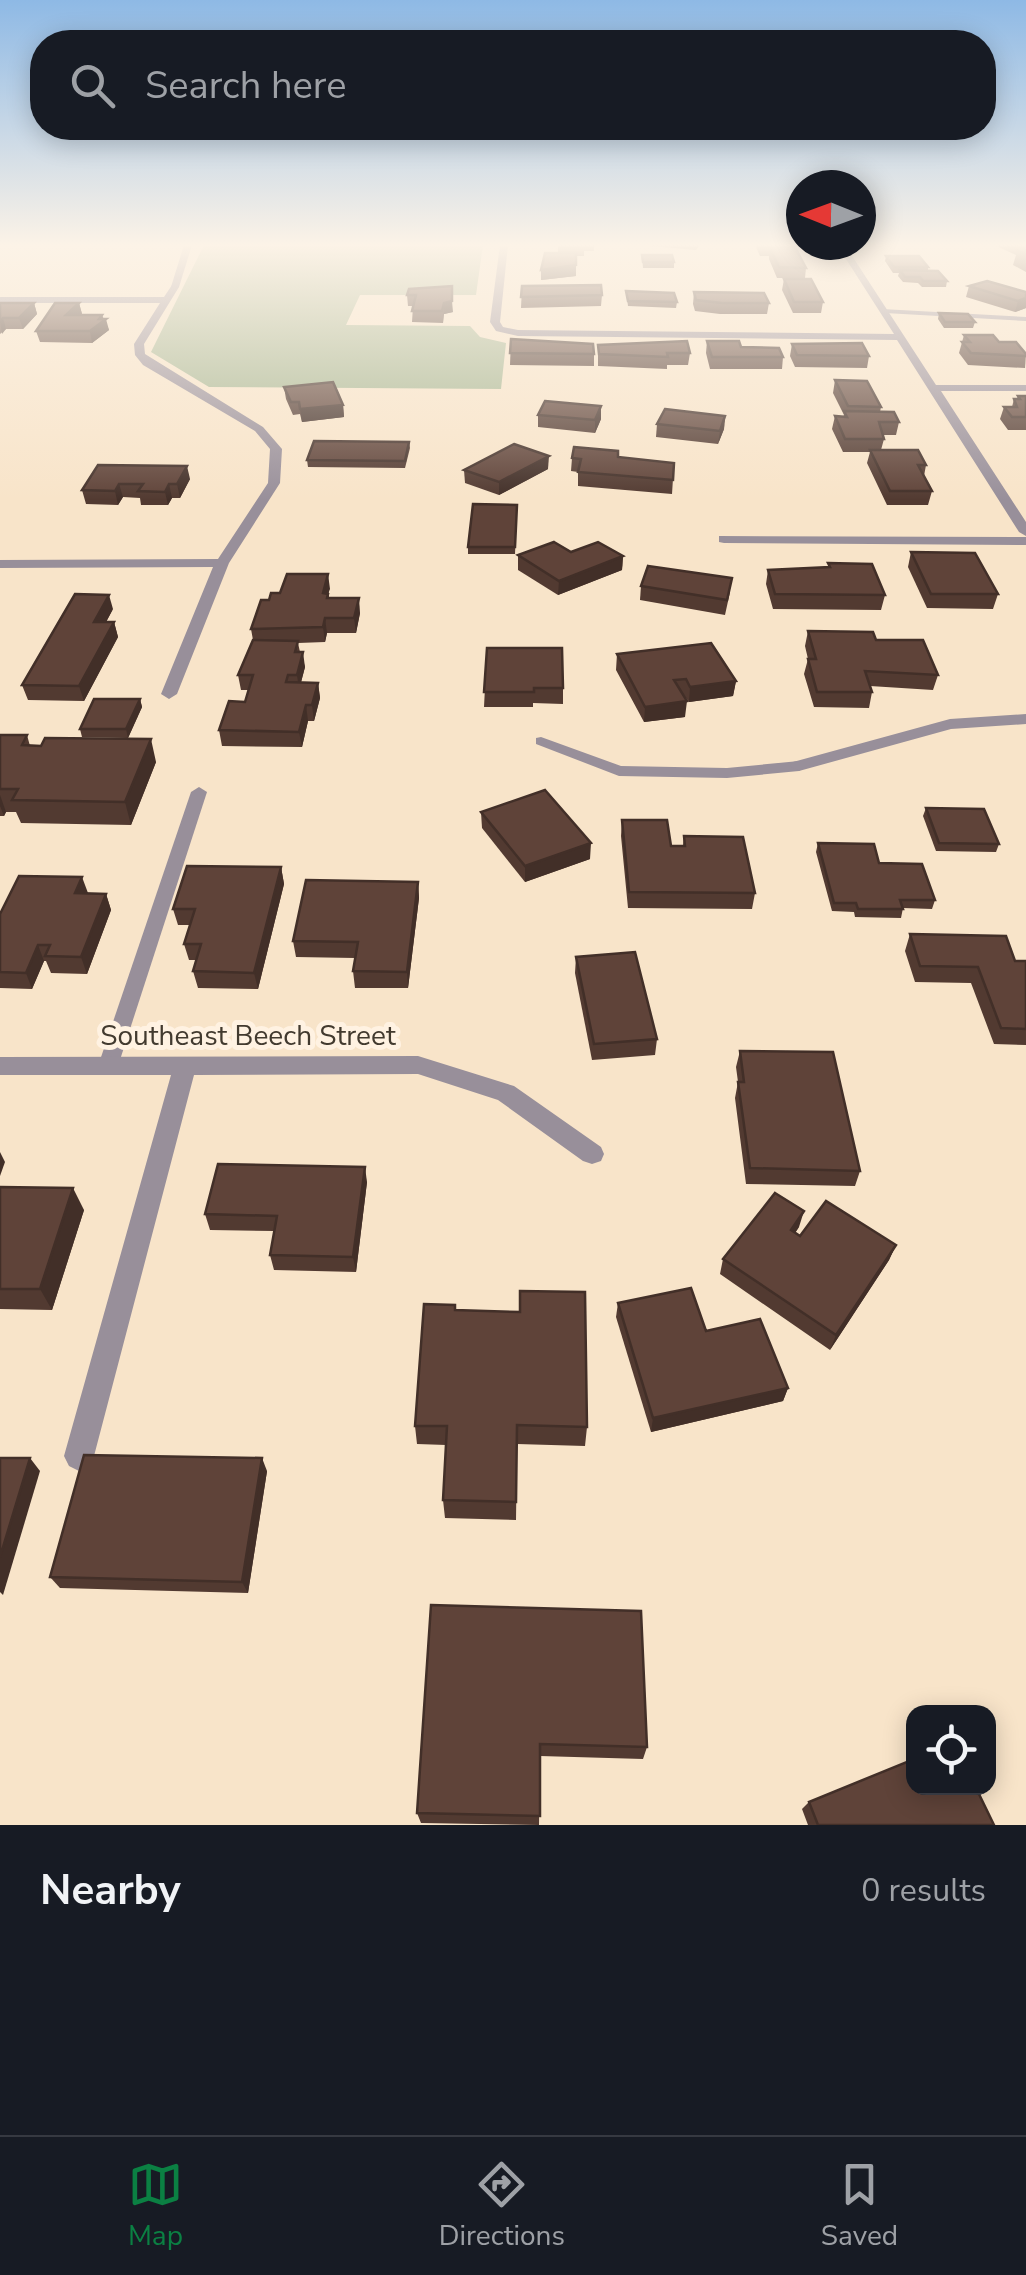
<!DOCTYPE html>
<style>
body{margin:0;font-family:"Nunito Sans",sans-serif;background:#20242c;color:#f1f3f6}
.controls{position:absolute;right:30px;bottom:30px;display:grid;overflow:hidden;border-radius:20px;box-shadow:0 5px 25px #0003}
.controls button{width:90px;height:90px;display:grid;place-items:center;padding:0;border:0;border-bottom:2px solid #363941;background:#171b24;color:#f1f3f6;font:50px sans-serif}
.compass{position:absolute;left:786px;top:170px;width:90px;height:90px;border-radius:50%;background:#171b24;box-shadow:0 5px 25px #0003;rotate:271deg}
.list{margin:0;padding:0;list-style:none}
h2{display:flex;justify-content:space-between;align-items:center;height:130px;margin:0;padding:0 40px;font-size:42px}
h2 small{font-size:32px;font-weight:400;color:#9ea1a6}
.icon{flex:none;width:55px;height:55px;fill:none;stroke:currentColor;stroke-width:2;stroke-linecap:round;stroke-linejoin:round}
.map{position:relative;flex:none;width:1026px;height:1825px;overflow:hidden}
.search{position:absolute;background:#171b24;box-shadow:0 5px 25px #0003;left:30px;right:30px;top:30px;height:110px;display:flex;align-items:center;gap:25px;box-sizing:border-box;padding:0 35px;border-radius:40px;color:#9ea1a6;font-size:38px}
.sheet{height:310px;background:#171b24}
nav{display:flex;justify-content:space-around;align-items:center;box-sizing:border-box;height:140px;border-top:2px solid #363941;background:#171b24;font-size:28px;color:#9ea1a6}
nav a{display:grid;justify-items:center;gap:5px}
nav .on{color:#0b8043}
.map>svg:first-child{display:block}
.forest{fill:#a5b591}
.lines{fill:none;stroke-linecap:round;stroke-linejoin:round}
.service{fill:#988f9a;fill-rule:evenodd}
.minor{fill:#988f9a;fill-rule:evenodd}
.wall{fill:#523a31}
.shaded-wall{fill:#422f28}
.building{fill:#5f4339;stroke:#422f28;stroke-width:2.5}
.labels{text-anchor:middle;stroke-width:10;stroke-linejoin:round;paint-order:stroke}
.street-label{font-size:28px;fill:#423a2f;stroke:#fff2e2}
</style>
<div class="map">
<svg width="1026" height="1825" viewBox="0 0 1026 1825">
<rect width="100%" height="100%" fill="#f8e4c9"/>
<path class="forest" d="M204,245h279l-7,50h-116l-14,30 124,1 10,11 26,6 -5,46 -292,-2 -58,-35z"/>
<g class="lines">
<g class="service">
<path d="M184,245h8l-13,42 -4,2 -4,-2z"/>
<path d="M882,309l144,8v4l-141,-8z"/>
<path d="M541,737l80,29 106,2 72,-7 8,5 -8,5 -72,7 -108,-2 -83,-32v-6z"/>
<path d="M199,787l8,5 -89,274 -3,6 -7,2 -7,-2 -3,-6 93,-274z"/>
</g>
<g class="minor">
<path d="M500,245h8l-8,77 3,5 15,3 376,4 -57,-89h8l91,140h90v6h-85l85,131v14l-7,-4 -122,-192 -379,-4 -22,-5 -6,-9z"/>
<path d="M172,285l7,2 -35,57 1,10 118,73 19,22 -2,34 -51,80 -52,131 -8,5 -8,-5 52,-127 -213,1v-8l218,-1 50,-76 2,-34 -15,-18 -112,-66 -8,-10 -1,-11 26,-41h-160v-6h164z"/>
<path d="M719,536l307,1v8l-302,-2 -5,-1z"/>
<path d="M1026,714v10l-75,5 -152,42 -9,-5 3,-4 157,-43z"/>
<path d="M418,1056l96,30 87,61 3,7 -3,7 -9,3 -9,-3 -85,-61 -80,-26 -224,1 -100,381 -5,10 -10,5 -10,-5 -5,-10 107,-381h-171v-18z"/>
</g>
</g>
<g class="wall">
<path d="M558,245h36v6h-10v5h-8v20l-35,4 17,-27z"/>
<path d="M651,245h49l-4,5 -46,-4z"/>
<path d="M755,245h40v4l11,19 -1,10h-28l-8,-19v-3h-9z"/>
<path d="M994,245h32v27l-13,-7 3,-10z"/>
<path d="M642,255l32,7v6h-31z"/>
<path d="M886,256l42,11v3l19,11 -1,6h-24l-4,-4 -15,-1 -5,-6 1,-3h-6l-8,-12z"/>
<path d="M784,279l39,23 -2,11h-28l-11,-23z"/>
<path d="M522,286l80,9 -1,11 -80,2z"/>
<path d="M969,286l57,6v16l-11,4 -49,-15z"/>
<path d="M409,289l44,23 -9,2 -1,9 -31,-1 1,-16h-5l-1,-11z"/>
<path d="M626,291l51,11 -1,6 -48,-2z"/>
<path d="M694,292l75,11 -2,11h-47l-25,-3 -2,-7z"/>
<path d="M0,303h34l3,11 -14,15h-17l-6,5z"/>
<path d="M79,303l3,11 -2,1h22l7,15 -17,13 -52,-1 -4,-11z"/>
<path d="M939,313l36,9 -2,6h-29l-6,-9z"/>
<path d="M964,335l35,7 27,12 -1,14 -57,-3 -9,-12z"/>
<path d="M511,339l83,15v12l-84,-1z"/>
<path d="M707,341l76,16 -1,12h-72l-4,-16z"/>
<path d="M792,344l77,12 -2,12 -72,-1 -5,-11z"/>
<path d="M598,345l92,8 -2,12h-21v4l-69,-3z"/>
<path d="M835,380l46,27 -1,5 19,10 -3,13h-14l2,4 -3,11 45,15 -2,11 8,15 -4,14h-41l-20,-42 3,-11h-27l-11,-23 3,-13 8,1 1,-2 -11,-22z"/>
<path d="M284,387l59,18 1,12 -42,5 -2,-8 -7,1 -7,-16z"/>
<path d="M1018,396h8v34h-18l-8,-11 4,-12h8l2,-8h3z"/>
<path d="M538,415l63,4 -6,14 -57,-6z"/>
<path d="M725,416l-1,13 -6,15 -62,-7 1,-13z"/>
<path d="M409,442l1,6 -5,20 -97,-1 -1,-7z"/>
<path d="M618,457l56,6 -2,31 -94,-8v-14l-7,-1 1,-13z"/>
<path d="M98,465l92,14 -10,19h-8l-4,7h-27l-1,-7 -17,-1 -5,8 -32,-1 -4,-14z"/>
<path d="M548,469l-49,26 -34,-12 -1,-13z"/>
<path d="M517,505l-2,49h-47v-7z"/>
<path d="M911,552l87,42 -5,15 -66,-1 -19,-41z"/>
<path d="M518,555l105,1 -1,14 -64,25 -40,-25z"/>
<path d="M828,563l57,32 -4,15 -108,-1 -7,-25 2,-14 60,-3z"/>
<path d="M328,574l1,24 31,15 -4,20h-29l-2,9 -27,1 2,9 5,15 -4,15 17,1 2,15 -6,23h-6l-6,26 -80,-1 -3,-16 26,-28 3,-12h-7l-3,-15 15,-35 -2,-11 18,-29 11,-7z"/>
<path d="M641,586l89,6 -5,23 -85,-15z"/>
<path d="M113,609l-7,13h8l4,15 -34,64 -56,-1 -6,-15z"/>
<path d="M808,631l130,44 -5,15 -63,-4 2,6 -3,16 -55,-1 -10,-33 4,-15 -3,-13z"/>
<path d="M487,648l76,40v16l-30,-1v4h-49z"/>
<path d="M617,654l119,27 -3,15 -44,6 -6,-8 2,23 -41,5 -28,-52z"/>
<path d="M140,699l2,8 -14,31 -46,-1 -2,-8z"/>
<path d="M0,735h27l3,11 126,16 -25,63 -110,-2 -5,-11h-10l-2,4h-4z"/>
<path d="M926,808l73,36 -3,8 -60,-1 -13,-35z"/>
<path d="M481,812l109,47 -65,23 -43,-54z"/>
<path d="M622,820l49,26h12l1,-10 71,57 -3,16 -124,-1 -7,-72z"/>
<path d="M818,843l61,20 56,37 -3,9 -29,-1 -2,10 -46,-1 -1,-5 -22,-1 -16,-59z"/>
<path d="M281,867l3,17 -26,105 -60,-1 -5,-17 3,-11h-7l-5,-16 6,-19h-12l-5,-16z"/>
<path d="M418,882l1,16 -11,90h-53l-2,-17 2,-13 -59,-1 -3,-16z"/>
<path d="M88,893l18,1 5,16 -24,64 -36,-1 -5,-12h-2l-12,28 -32,-1v-74z"/>
<path d="M910,934l105,27h11v84l-32,-1 -23,-61 -56,-1 -10,-31z"/>
<path d="M576,957l81,82 -2,16 -63,5 -17,-87z"/>
<path d="M740,1051l120,120 -5,15 -109,-2 -11,-86 3,-16 -2,-15z"/>
<path d="M367,1182l-11,90 -82,-2 -4,-15 4,-24 -64,-1 -5,-16z"/>
<path d="M0,1187l84,23 -32,100 -52,-1z"/>
<path d="M799,1227l-4,6 5,3 96,9 -7,15 -59,90 -110,-76 3,-15z"/>
<path d="M618,1303l88,28 82,57 -5,13 -132,31 -35,-115z"/>
<path d="M455,1310l132,117 -2,19 -68,-2 -1,76 -71,-2 -2,-18 3,-55 -29,-1 -2,-18z"/>
<path d="M267,1471l-19,122 -188,-5 -10,-11z"/>
<path d="M431,1605l216,142 -4,12 -103,-3 -1,69 -118,-2 -4,-10z"/>
<path d="M809,1802l185,23h-186l-6,-16z"/>
</g>
<g class="shaded-wall">
<path d="M576,265v11l-35,4v-10z"/>
<path d="M1026,298v10l-11,4 3,-11z"/>
<path d="M452,301l1,11 -9,2 -1,9 1,-20z"/>
<path d="M34,303l3,11 -14,15 -4,-11z"/>
<path d="M79,303l3,11 -13,13 -3,-12z"/>
<path d="M102,315l1,6 3,-2 3,11 -17,13 -2,-12z"/>
<path d="M3,318l3,11 -4,5 -2,-13z"/>
<path d="M343,405l1,12 -42,5 -2,-13z"/>
<path d="M601,406v13l-6,14v-13z"/>
<path d="M725,416l-1,13 -6,15 2,-13z"/>
<path d="M549,456l-1,13 -49,26v-13z"/>
<path d="M187,466l3,13 -10,19 -3,-14z"/>
<path d="M119,484l4,13 -5,8 -3,-14z"/>
<path d="M169,484l3,14 -4,7 -3,-13z"/>
<path d="M623,556l-1,14 -64,25 1,-14z"/>
<path d="M328,574l2,15 -2,5 2,14 -7,-15z"/>
<path d="M109,595l4,14 -15,28 -4,-15z"/>
<path d="M359,598l1,15 -4,20 -2,-15z"/>
<path d="M325,618l2,15 -2,9 -2,-15z"/>
<path d="M114,622l4,15 -34,64 -5,-15z"/>
<path d="M303,652l2,15 -6,23 -2,-15z"/>
<path d="M736,681l-3,15 -44,6 1,-15z"/>
<path d="M318,683l2,15 -6,23 -2,-16z"/>
<path d="M140,699l2,8 -14,31 -2,-9z"/>
<path d="M687,701l-2,16 -41,5 1,-15z"/>
<path d="M306,705l2,16 -6,26 -3,-15z"/>
<path d="M151,739l5,23 -25,63 -6,-23z"/>
<path d="M0,795l6,17 -2,4 -4,-10z"/>
<path d="M591,843l-1,16 -65,23v-16z"/>
<path d="M281,867l3,17 -26,105 -4,-16z"/>
<path d="M82,877l6,16h-13z"/>
<path d="M418,882l1,16 -11,90 -1,-16z"/>
<path d="M106,894l5,16 -24,64 -6,-17z"/>
<path d="M38,945l6,16 -12,28 -6,-16z"/>
<path d="M0,1152l5,10 -5,14z"/>
<path d="M365,1167l2,15 -11,90 -3,-15z"/>
<path d="M73,1188l11,22 -32,100 -12,-21z"/>
<path d="M804,1211l-5,16 -13,19 5,-16z"/>
<path d="M896,1245l-7,15 -59,90 6,-15z"/>
<path d="M788,1388l-5,13 -132,31 2,-14z"/>
<path d="M30,1458l10,13 -37,124 -3,-3v-35z"/>
<path d="M262,1458l5,13 -19,122 -6,-11z"/>
</g>
<g class="building">
<path d="M1006,245h20v9z"/>
<path d="M770,249h26l10,19 -27,-1z"/>
<path d="M545,253h31v12l-35,5z"/>
<path d="M642,255h30l2,7h-31z"/>
<path d="M886,256h33l9,11h-34z"/>
<path d="M900,270l38,1 9,10h-24l-3,-4h-15z"/>
<path d="M784,279h27l12,23h-29z"/>
<path d="M987,281l39,11v6l-8,3 -49,-15z"/>
<path d="M601,285l1,10 -81,2 1,-11z"/>
<path d="M452,286v15l-8,2 -2,8h-30l4,-16h-9l2,-6z"/>
<path d="M626,291l48,2 3,9 -49,-1z"/>
<path d="M694,292l70,1 5,10h-47l-26,-3z"/>
<path d="M0,303h34l-15,15h-16l-3,3z"/>
<path d="M55,303h24l-13,12h36l-3,4h7l-16,12h-54z"/>
<path d="M939,313l29,1 7,8h-30z"/>
<path d="M964,335h29l6,7h17l10,12v2l-55,-3 -9,-11h8z"/>
<path d="M511,339l82,5 1,10 -84,-1z"/>
<path d="M687,341l3,12h-23l1,4 -69,-3 -1,-9z"/>
<path d="M707,341h32l2,6 38,1 4,9h-71z"/>
<path d="M862,343l7,13 -72,-1 -5,-11z"/>
<path d="M835,380l32,1 14,26 -33,-1z"/>
<path d="M333,382l10,23 -43,4 -1,-7h-8l-7,-15z"/>
<path d="M1018,396h8v21h-14l-8,-10h13l-3,-8h6z"/>
<path d="M545,401l56,5 -6,14 -57,-5z"/>
<path d="M665,409l60,7 -5,15 -63,-7z"/>
<path d="M844,411l50,1 5,10h-20l5,17h-39l-10,-23 12,1z"/>
<path d="M314,441l95,1 -4,19 -98,-1z"/>
<path d="M514,444l35,12 -50,26 -35,-12z"/>
<path d="M574,447l44,4v6l56,6 -1,17 -95,-8 3,-13 -9,-1z"/>
<path d="M870,450h48l8,15h-8l14,26h-42z"/>
<path d="M98,465l89,1 -10,18h-8l-4,8 -27,-1 5,-7h-24l-4,7 -33,-1z"/>
<path d="M473,504l44,1 -2,42h-47z"/>
<path d="M554,542l17,10 27,-10 25,14 -64,25 -41,-26z"/>
<path d="M911,552l64,1 23,41h-67z"/>
<path d="M828,563l44,1 13,31 -110,-1 -7,-24 62,-3z"/>
<path d="M648,566l84,12 -5,22 -86,-14z"/>
<path d="M287,574h41l-5,19 5,1 -1,4h32l-5,20h-29l-2,9 -72,2 10,-29h8l2,-7h9z"/>
<path d="M75,594l34,1 -15,27h20l-35,64 -57,-1z"/>
<path d="M808,631l65,1 3,8h47l15,35 -73,-4 7,21h-55l-9,-33h8z"/>
<path d="M253,640l45,1 -3,11h8l-6,23h-9l-2,7 32,1 -6,22h-6l-7,27 -80,-2 10,-29 16,1 8,-27h-15z"/>
<path d="M711,643l25,38 -46,6 -4,-8 -12,1 13,21 -42,6 -28,-53z"/>
<path d="M487,648h75l1,40h-29v4h-50z"/>
<path d="M94,699h46l-14,30h-46z"/>
<path d="M0,735h27l-5,10 19,1 4,-8 106,1 -26,63 -113,-2 6,-11h-18z"/>
<path d="M545,790l46,53 -66,23 -44,-54z"/>
<path d="M926,808l58,1 15,35 -60,-1z"/>
<path d="M622,820h45l4,26h14l-1,-10 59,1 12,56 -126,-1z"/>
<path d="M818,843l56,1 5,19 43,1 13,36h-35l3,9h-45l-2,-6h-22z"/>
<path d="M187,866l94,1 -27,106 -61,-2 8,-27h-17l11,-35h-22z"/>
<path d="M19,876l63,1 -7,16 31,1 -25,63 -36,-1 5,-11h-12l-12,28 -26,-1v-58z"/>
<path d="M306,880l112,2 -11,90 -54,-1 5,-29 -65,-1z"/>
<path d="M910,934l96,2 9,25h11v68l-25,-1 -23,-61 -58,-1z"/>
<path d="M635,952l22,87 -63,5 -18,-87z"/>
<path d="M740,1051l93,1 27,119 -110,-3 -12,-86h6z"/>
<path d="M218,1164l147,3 -12,90 -83,-2 7,-39 -72,-2z"/>
<path d="M0,1187l73,1 -33,101h-40z"/>
<path d="M775,1193l29,18 -13,19 9,6 26,-35 70,44 -60,90 -113,-76z"/>
<path d="M691,1288l15,43 54,-12 28,69 -135,30 -35,-115z"/>
<path d="M520,1291l65,1 2,135 -70,-2 -1,77 -73,-2 4,-74h-32l9,-122 31,1v5l65,2z"/>
<path d="M84,1455l178,3 -20,124 -192,-5z"/>
<path d="M0,1458h30l-30,99z"/>
<path d="M431,1605l210,6 6,136 -107,-3v72l-123,-3z"/>
<path d="M914,1759v29h62l18,37h-176l-9,-23z"/>
</g>
<linearGradient id="sky" x2="0" y2="1"><stop stop-color="#8eb9e5"/><stop offset="0.49" stop-color="#fcf3e7"/><stop offset="1" stop-color="#fcf3e7" stop-opacity="0"/></linearGradient>
<rect width="1026" height="500" fill="url(#sky)"/>
<g class="labels">
<g class="street-label">
<text x="248" y="1045">Southeast Beech Street</text>
</g>
</g>
</svg>
<div class="controls">
<button><svg class="icon" aria-label="locate" viewBox="0 0 24 24"><circle cx="12" cy="12" r="6"/><path d="M12 2v4M12 18v4M2 12h4M18 12h4"/></svg></button>
</div>
<svg class="compass" viewBox="-18 -18 36 36"><path d="M0-13l5 13h-10z" fill="#e53935"/><path d="M0 13l5-13h-10z" fill="#9ea1a6"/></svg>
<div class="search"><svg class="icon" aria-label="search" viewBox="0 0 24 24"><circle cx="10" cy="10" r="6"/><path d="M15 15l6 6"/></svg>Search here</div>
</div>
<section class="sheet">
<h2>Nearby<small>0 results</small></h2>
<ul class="list">
</ul>
</section>
<nav>
<a class="on"><svg class="icon" aria-label="map" viewBox="0 0 24 24"><path d="M3 6l6-2 6 2 6-2v14l-6 2-6-2-6 2zM9 4v14M15 6v14"/></svg>Map</a>
<a><svg class="icon" aria-label="directions" viewBox="0 0 24 24"><path d="M12 3l9 9-9 9-9-9zM9 14v-3h6M13 9l2 2-2 2"/></svg>Directions</a>
<a><svg class="icon" aria-label="saved" viewBox="0 0 24 24"><path d="M7 4h10v16l-5-4-5 4z"/></svg>Saved</a>
</nav>
